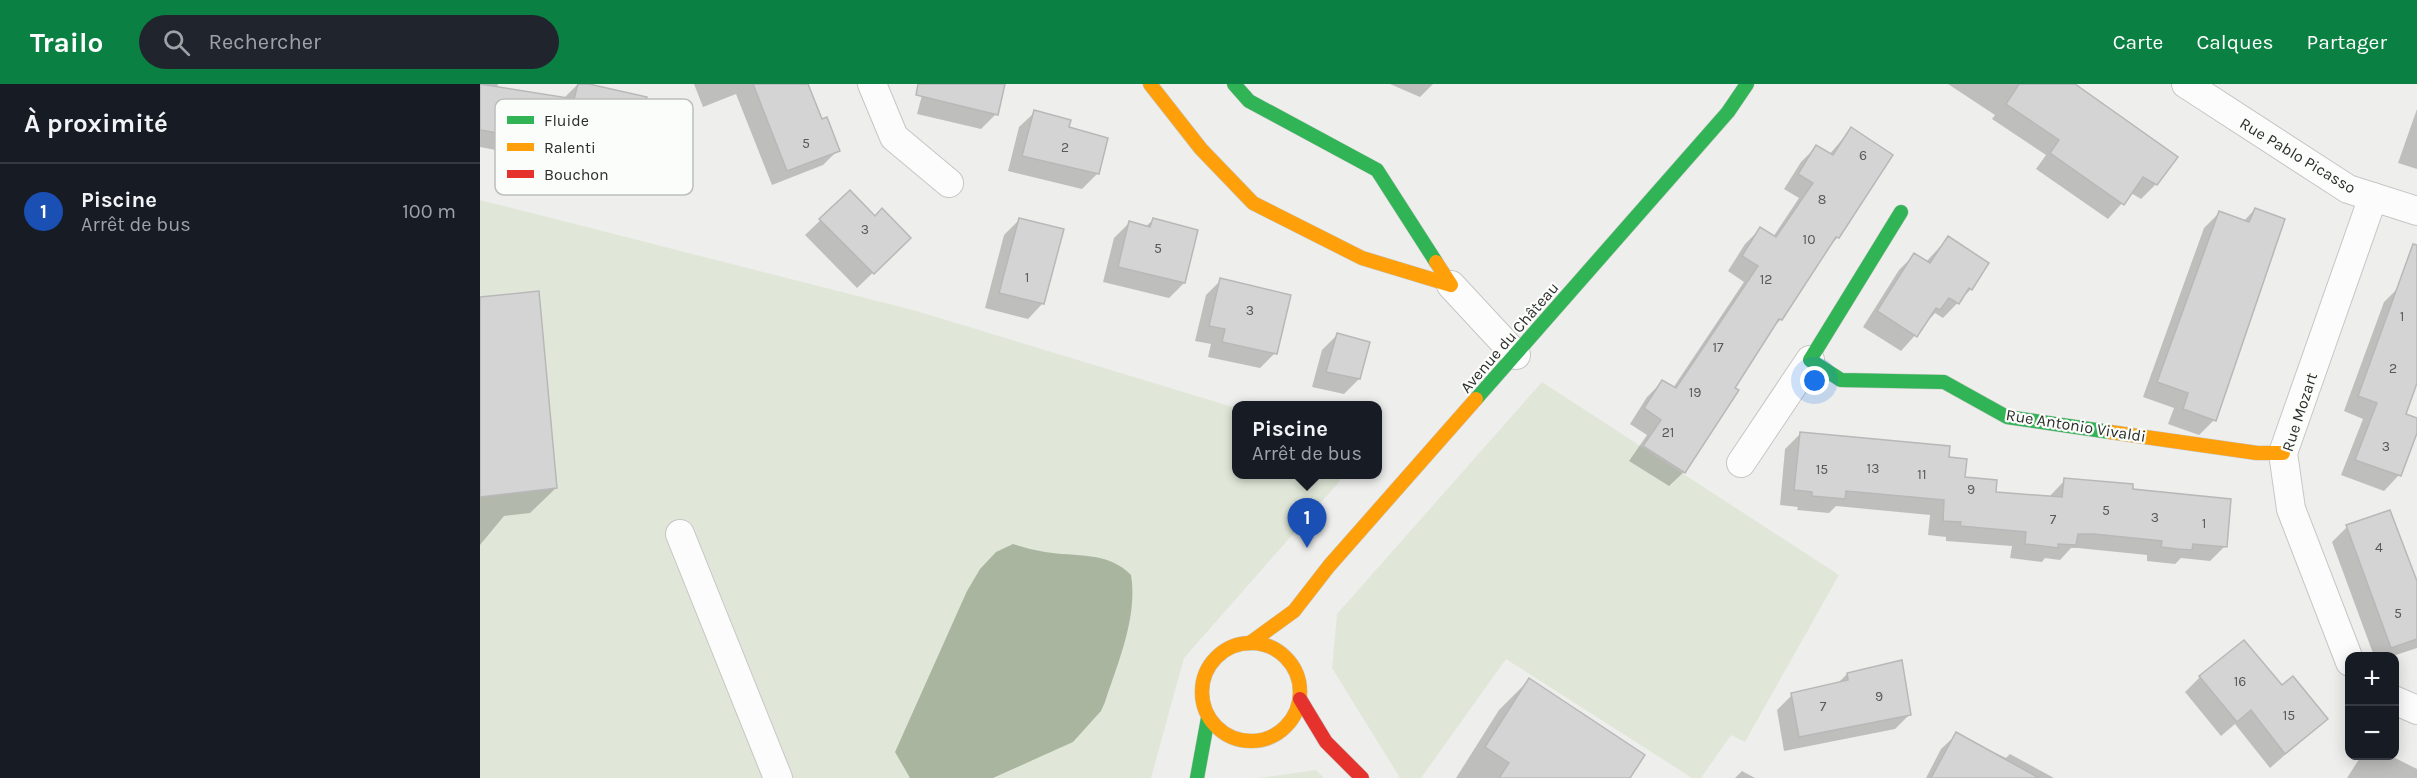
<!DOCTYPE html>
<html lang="fr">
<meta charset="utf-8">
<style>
body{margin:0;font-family:Karla,sans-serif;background:#20242c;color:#f1f3f6}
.controls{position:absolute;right:18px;bottom:18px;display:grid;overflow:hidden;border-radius:12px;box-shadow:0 3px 15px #0003}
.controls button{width:54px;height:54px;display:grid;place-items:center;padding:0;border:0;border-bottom:2px solid #363941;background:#171b24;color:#f1f3f6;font:30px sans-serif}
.you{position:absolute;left:1335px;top:297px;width:21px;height:21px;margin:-15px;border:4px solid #fff;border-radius:50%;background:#1a73e8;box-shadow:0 0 0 9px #1a73e833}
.badge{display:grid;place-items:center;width:39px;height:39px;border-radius:50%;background:#0b8043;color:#fff;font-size:20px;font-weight:700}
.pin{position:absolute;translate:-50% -50px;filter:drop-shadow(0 2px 3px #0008)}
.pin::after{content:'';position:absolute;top:32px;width:21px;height:18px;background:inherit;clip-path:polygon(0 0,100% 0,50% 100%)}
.popup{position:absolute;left:752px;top:317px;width:150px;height:78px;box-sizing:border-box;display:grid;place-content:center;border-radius:12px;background:#171b24;filter:drop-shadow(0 2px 4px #0005);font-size:20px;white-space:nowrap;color:#9ea1a6}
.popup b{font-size:22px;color:#f1f3f6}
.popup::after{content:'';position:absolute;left:50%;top:100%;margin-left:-12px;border:12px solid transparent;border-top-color:#171b24}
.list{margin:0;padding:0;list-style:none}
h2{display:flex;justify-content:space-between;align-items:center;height:78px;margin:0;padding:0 24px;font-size:26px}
h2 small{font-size:20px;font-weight:400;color:#9ea1a6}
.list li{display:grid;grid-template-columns:39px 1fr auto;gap:18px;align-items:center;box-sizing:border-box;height:96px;padding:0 24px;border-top:2px solid #363941}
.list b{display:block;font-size:22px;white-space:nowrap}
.list p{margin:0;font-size:20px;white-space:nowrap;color:#9ea1a6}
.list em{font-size:20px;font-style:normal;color:#9ea1a6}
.icon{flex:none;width:33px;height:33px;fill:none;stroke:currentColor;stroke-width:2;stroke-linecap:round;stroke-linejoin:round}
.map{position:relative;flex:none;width:1937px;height:694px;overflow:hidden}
header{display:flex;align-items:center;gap:36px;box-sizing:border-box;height:84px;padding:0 30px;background:#0b8043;color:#fff}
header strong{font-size:28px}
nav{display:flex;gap:33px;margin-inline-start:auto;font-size:21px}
.search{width:420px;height:54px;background:#20242c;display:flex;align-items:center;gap:15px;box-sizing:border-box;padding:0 21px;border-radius:33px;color:#9ea1a6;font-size:22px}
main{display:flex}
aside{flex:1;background:#171b24}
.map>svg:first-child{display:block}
.green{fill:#e0e7d8}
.water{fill:#aab59f}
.shadow{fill:#0003}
.building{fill:#d4d4d4;stroke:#b8b8b8;stroke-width:1.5}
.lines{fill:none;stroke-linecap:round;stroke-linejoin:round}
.street-casing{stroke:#c6c6c5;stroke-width:30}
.fast-casing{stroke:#c6c6c5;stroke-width:15}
.slow-casing{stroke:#c6c6c5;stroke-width:15}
.jam-casing{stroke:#c6c6c5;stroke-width:15}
.street{stroke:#fcfcfc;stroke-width:28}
.fast{stroke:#30b455;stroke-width:14}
.slow{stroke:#ff9f0a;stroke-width:14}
.jam{stroke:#e5322d;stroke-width:14}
.labels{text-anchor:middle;stroke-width:4.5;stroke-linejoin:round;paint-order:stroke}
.number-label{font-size:14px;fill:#585958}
.street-label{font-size:16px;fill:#2d2e2c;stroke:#fbfdfa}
.key{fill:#fbfdfa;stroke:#bdbfbc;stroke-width:1.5}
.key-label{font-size:16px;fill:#2d2e2c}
</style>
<header>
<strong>Trailo</strong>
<div class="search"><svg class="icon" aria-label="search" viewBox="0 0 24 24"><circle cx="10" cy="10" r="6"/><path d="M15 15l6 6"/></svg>Rechercher</div>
<nav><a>Carte</a><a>Calques</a><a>Partager</a></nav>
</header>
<main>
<aside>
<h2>À proximité<small></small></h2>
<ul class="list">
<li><span class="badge" style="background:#1a4fb4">1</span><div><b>Piscine</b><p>Arrêt de bus</p></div><em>100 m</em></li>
</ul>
</aside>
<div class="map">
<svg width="1937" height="694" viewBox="0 0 1937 694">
<rect width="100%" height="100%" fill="#eeeeed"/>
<g class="green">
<path d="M0,116l433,110 323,98v66l109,1 -161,183 -33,120h-671z"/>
<path d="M1062,298l297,193 -94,167 -14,-7 -30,43h-9l-186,-119 -85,119h-21l-68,-110 5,-54z"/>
<path d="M836,686l8,8h-65z"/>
</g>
<path class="water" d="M533,460c10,3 21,6 32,8 31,5 63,-1 86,23 7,41 -13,88 -26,127l-4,9 -28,31 -80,36h-83l-15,-26 72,-161 13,-22 16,-17z"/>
<g class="shadow">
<path d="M0,0h18l-1,3 67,11 14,-14h4l53,57 -15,15 -88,-19 -16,17 -36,-7z"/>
<path d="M214,0h97l47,66 -15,15 -51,20 -36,-91 -33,13z"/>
<path d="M445,0h78l-7,30 -15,15 -64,-15z"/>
<path d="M910,0h43l-13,13z"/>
<path d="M1468,0h122l86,100 -15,15 -10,-6 -23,26 -72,-50 10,-14 -54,-36 3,-4z"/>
<path d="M1937,25v60l-19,-6z"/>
<path d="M555,28l32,17 31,44 -16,16 -74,-18 11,-44z"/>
<path d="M1371,45l-13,108 -12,12 -45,70 -11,11 -86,142 -15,14 -40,-25 18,-26 -17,-11 17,-27 15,-15 11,6 71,-106 -16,-11 17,-27 15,-15 13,8 26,-39 -15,-9 17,-27 15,-15 13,8z"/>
<path d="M370,108l25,26 34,20 -52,50 -52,-53z"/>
<path d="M1775,125l-41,211 -15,15 -31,-11 6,-16 -31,-11 61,-169 15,-15 24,9z"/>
<path d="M539,136l24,83 -15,16 -43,-11 19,-73z"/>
<path d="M673,136l31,63 -15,15 -66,-16 11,-44 15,-15 16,4z"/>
<path d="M1468,154l23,51 -28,29 -8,-5 -34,38 -38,-24 36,-57 15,-15 12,7z"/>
<path d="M741,196l54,73 -15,15 -52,-11 3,-13 -16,-3 11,-46z"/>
<path d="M1919,203l18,7v84l-13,37 13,5v9l-18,46 -15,16 -43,-16 22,-56 -19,-8 40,-109z"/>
<path d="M0,214l76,190 -26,25 -26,3 -24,29z"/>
<path d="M857,251l22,44 -15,15 -32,-7 10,-37z"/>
<path d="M1320,350l147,24 16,20 32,15 54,4 16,-17 66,10 94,56 -15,15 -29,-3 -6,6 -28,-3v-6l-69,-7h-7l-11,12 -15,-2 -3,4 -32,-4 2,-12 -66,-5v-4l-18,-2 2,-20 -94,-9 -7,7 -32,-3 1,-3 -18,-2 5,-56z"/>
<path d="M1867,443l70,59v62l-24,8h-19l-42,-114z"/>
<path d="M1367,590l63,40 -15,15 -111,22 -7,-41 15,-15 45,-11z"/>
<path d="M1720,593l81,10 45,32 -56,49 -35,-44 -14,12 -36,-44z"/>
<path d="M1049,596l99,98h-172l43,-68z"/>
<path d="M1477,650l49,24 4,-4 44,24h-128l15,-29z"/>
<path d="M1881,672h30l26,13v9h-70z"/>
<path d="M1262,687l13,7h-20z"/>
</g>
<g class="building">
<path d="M0,0l94,15 4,-15h11l58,13 -10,45 -101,-22 -3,19 -53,-9z"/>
<path d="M273,0h55l14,35 5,-2 13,34 -53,20z"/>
<path d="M438,0h87l-7,31 -82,-20z"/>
<path d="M1539,0h56l103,73 -21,28 -14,-8 -19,28 -74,-52 9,-13 -53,-36z"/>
<path d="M554,26l37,10 -2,7 39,11 -9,36 -77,-18z"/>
<path d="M1371,43l42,28 -54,83 -3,-1 -54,83 -3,-1 -44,69 4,2 -54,83 -42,-27 18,-26 -17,-12 18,-28 14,8 82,-122 -16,-10 18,-29 16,10 37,-54 -15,-9 18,-29 17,10z"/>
<path d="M370,106l25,26 7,-8 29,30 -37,36 -55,-55z"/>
<path d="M1775,124l30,11 -69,202 -33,-12 5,-16 -31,-11 62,-171 30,11z"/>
<path d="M539,134l45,11 -20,75 -45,-11z"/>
<path d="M673,134l45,12 -13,53 -67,-16 11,-46 21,6z"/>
<path d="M1468,152l41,27 -17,27 -3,-2 -10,16 -10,-6 -9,12 -4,-2 -19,29 -40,-26 37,-58 16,10z"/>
<path d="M1933,160l4,1v138l-11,31 11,4v15l-16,43 -46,-16 22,-57 -19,-7z"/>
<path d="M740,194l71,17 -14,59 -55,-12 3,-13 -16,-3z"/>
<path d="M59,207l18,197 -77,9v-200z"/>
<path d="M857,249l33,9 -10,37 -34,-7z"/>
<path d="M1320,348l150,14 -1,11 18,2 -2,18 32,3 -1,12 66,5 2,-19 69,6v5l98,10 -4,48 -34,-3 -1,6 -15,-1 -16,-2 1,-6 -68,-7h-16l-2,11 -18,-1v4l-33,-4 1,-12 -66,-6 1,-4 -18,-1 1,-21 -98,-9 -1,8 -33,-3v-4l-18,-2z"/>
<path d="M1910,426l27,71v58l-26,9 -45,-123z"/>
<path d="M1764,556l38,45 11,-9 35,43 -43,35 -34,-44 -14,12 -38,-46z"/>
<path d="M1422,576l9,55 -112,22 -8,-44 57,-13 -1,-7z"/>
<path d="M1049,594l116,77 -15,23h-131l10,-15 -24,-16z"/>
<path d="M1476,648l83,46h-108z"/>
</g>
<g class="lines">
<defs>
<g id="street">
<path d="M392,0l22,53 55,46"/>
<path d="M1706,0l162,105 69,22"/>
<path d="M971,201l65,70"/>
<path d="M1261,379l69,-103"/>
<path d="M200,450l98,244"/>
<path d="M1870,578l-59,-153 -8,-56 90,-256"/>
<path d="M1914,616l23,10"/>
</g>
<g id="fast">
<path d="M754,0l15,17 128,69 59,92"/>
<path d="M1421,128l-91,148 31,20 103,2 63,35 103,15"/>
<path d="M996,315l252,-287 19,-28"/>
<path d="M717,694l11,-60"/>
</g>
<g id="slow">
<path d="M670,0l51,65 52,54 109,55 89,27 -15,-23"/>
<path d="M1630,348l147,21h26"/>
<path d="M770,559l44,-32 35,-45 147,-167"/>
<circle cx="771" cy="608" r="49"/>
</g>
<path id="jam" d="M820,615l26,43 36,36"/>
</defs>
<use href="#street" class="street-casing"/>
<use href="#fast" class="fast-casing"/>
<use href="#slow" class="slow-casing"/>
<use href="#jam" class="jam-casing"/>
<use href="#street" class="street"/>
<use href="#fast" class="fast"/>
<use href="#slow" class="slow"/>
<use href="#jam" class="jam"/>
</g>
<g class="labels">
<g class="number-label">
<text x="326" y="64">5</text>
<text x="585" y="68">2</text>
<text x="1383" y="76">6</text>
<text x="1342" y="120">8</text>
<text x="385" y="150">3</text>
<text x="1329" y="160">10</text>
<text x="678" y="169">5</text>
<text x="547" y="198">1</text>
<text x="1286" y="200">12</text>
<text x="770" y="231">3</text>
<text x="1922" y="237">1</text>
<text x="1238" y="268">17</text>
<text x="1913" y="289">2</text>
<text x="1215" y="313">19</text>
<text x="1188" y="353">21</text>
<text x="1906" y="367">3</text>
<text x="1393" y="389">13</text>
<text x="1342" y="390">15</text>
<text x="1442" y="395">11</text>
<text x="1491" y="410">9</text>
<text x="1626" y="431">5</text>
<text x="1675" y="438">3</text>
<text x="1573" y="440">7</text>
<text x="1724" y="444">1</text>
<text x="1899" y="468">4</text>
<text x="1918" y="534">5</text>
<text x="1760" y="602">16</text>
<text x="1399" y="617">9</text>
<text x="1343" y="627">7</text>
<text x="1809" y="636">15</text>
</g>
<g class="street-label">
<text transform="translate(1818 71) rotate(31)" y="6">Rue Pablo Picasso</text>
<text transform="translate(1029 253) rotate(-49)" y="6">Avenue du Château</text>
<text transform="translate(1819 328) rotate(-72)" y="6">Rue Mozart</text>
<text transform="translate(1596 341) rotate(9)" y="6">Rue Antonio Vivaldi</text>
</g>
</g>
<rect x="15" y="15" width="198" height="96" rx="9" class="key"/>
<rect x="27" y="32" width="27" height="8" fill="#30b455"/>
<rect x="27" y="59" width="27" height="8" fill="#ff9f0a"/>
<rect x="27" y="86" width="27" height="8" fill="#e5322d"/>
<g class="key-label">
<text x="64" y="42">Fluide</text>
<text x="64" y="69">Ralenti</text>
<text x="64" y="96">Bouchon</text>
</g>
</svg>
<div class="controls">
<button>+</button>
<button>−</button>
</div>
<div class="you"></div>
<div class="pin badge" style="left:827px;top:464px;background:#1a4fb4">1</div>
<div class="popup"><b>Piscine</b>Arrêt de bus</div>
</div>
</main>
